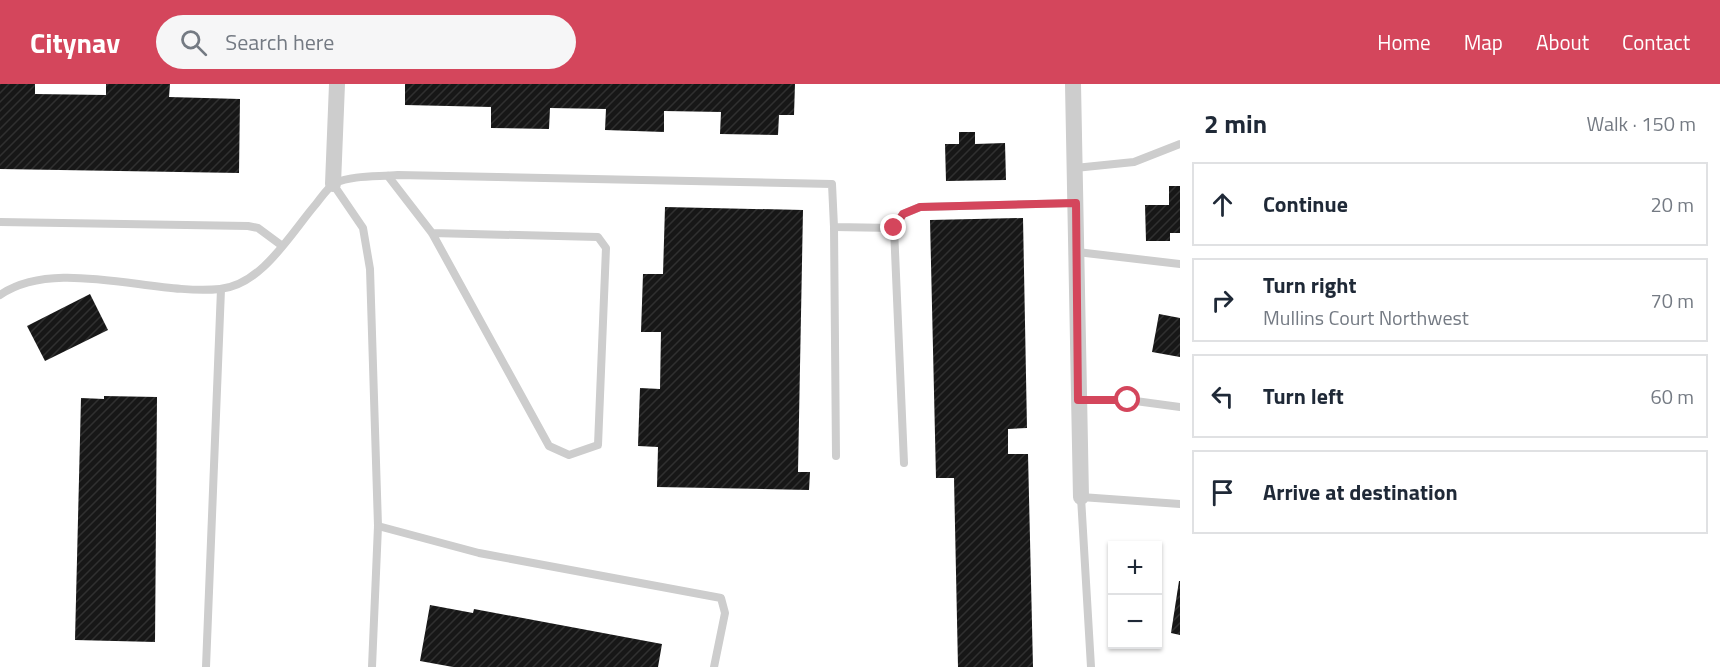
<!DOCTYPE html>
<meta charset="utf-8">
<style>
body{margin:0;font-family:"Titillium Web",sans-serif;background:#f6f6f7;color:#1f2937}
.controls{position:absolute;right:18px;bottom:18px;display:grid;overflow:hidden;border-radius:0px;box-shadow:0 2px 4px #0004}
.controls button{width:54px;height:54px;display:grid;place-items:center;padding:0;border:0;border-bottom:2px solid #e0e1e3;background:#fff;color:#1f2937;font:30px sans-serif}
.stop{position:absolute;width:18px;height:18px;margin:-14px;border:4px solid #d4465c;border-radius:50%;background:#fff}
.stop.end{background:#d4465c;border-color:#fff;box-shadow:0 2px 6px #0008}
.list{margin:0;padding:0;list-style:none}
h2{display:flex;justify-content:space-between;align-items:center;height:78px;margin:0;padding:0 24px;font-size:26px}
h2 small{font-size:20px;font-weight:400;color:#747a83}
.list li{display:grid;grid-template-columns:39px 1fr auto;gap:18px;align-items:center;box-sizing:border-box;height:84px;margin:0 12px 12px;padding:0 12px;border:2px solid #e0e1e3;border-radius:0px}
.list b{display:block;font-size:22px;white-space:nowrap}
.list p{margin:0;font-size:20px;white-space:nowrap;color:#747a83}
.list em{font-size:20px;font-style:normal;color:#747a83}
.icon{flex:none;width:33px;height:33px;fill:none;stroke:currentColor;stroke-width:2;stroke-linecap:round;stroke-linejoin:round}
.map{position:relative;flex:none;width:1180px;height:583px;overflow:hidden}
header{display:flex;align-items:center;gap:36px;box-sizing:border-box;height:84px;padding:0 30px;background:#d4465c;color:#fff}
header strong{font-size:28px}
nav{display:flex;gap:33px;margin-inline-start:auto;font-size:21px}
.search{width:420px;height:54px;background:#f6f6f7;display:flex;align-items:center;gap:15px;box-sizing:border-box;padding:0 21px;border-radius:33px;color:#747a83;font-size:22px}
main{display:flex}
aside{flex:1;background:#fff}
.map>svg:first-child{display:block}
.building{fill:url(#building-hatch)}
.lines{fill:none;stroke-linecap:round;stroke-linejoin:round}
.lane{stroke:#cdcdcd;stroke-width:8}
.street{stroke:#cdcdcd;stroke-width:16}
.route{stroke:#d4465c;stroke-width:8}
</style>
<header>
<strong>Citynav</strong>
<div class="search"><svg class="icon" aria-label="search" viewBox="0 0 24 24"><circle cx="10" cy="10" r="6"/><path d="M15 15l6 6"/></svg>Search here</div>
<nav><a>Home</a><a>Map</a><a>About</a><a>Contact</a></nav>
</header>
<main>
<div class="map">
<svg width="1180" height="583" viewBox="0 0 1180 583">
<defs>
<pattern id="building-hatch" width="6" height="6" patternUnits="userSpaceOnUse" patternTransform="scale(1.5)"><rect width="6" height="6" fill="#171717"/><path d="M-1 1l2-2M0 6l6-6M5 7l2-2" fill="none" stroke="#303030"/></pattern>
</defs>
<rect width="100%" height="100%" fill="#fff"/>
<g class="building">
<path d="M0,0h35v10l71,1v-11h64l-1,13 71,2 -1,74 -239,-4z"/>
<path d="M405,0h390l-1,31h-15l-1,20 -58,-1 1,-22 -57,-1v21l-59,-2 1,-21 -56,-1 -1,21 -58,-1v-21l-86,-2z"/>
<path d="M959,48h16v12l30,-1 1,37 -60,1 -1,-37h14z"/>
<path d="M1169,102h11v47h-10v8h-24l-1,-36h24z"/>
<path d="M665,123l138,3 -5,262h12l-1,18 -152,-3 1,-40 -20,-1 2,-58 20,1 1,-57h-20l2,-58h20z"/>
<path d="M1023,134l4,210 -19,1v25h20l5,213h-75l-4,-189h-18l-6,-258z"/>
<path d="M90,210l18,36 -63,31 -18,-35z"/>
<path d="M1159,230l21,4v39l-28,-5z"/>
<path d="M104,312l53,1 -2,245 -80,-2 6,-242 23,1z"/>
<path d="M1179,497h1v54l-9,-2z"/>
<path d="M430,521l43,8 1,-4 188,35 -4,23h-205l-33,-6z"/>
</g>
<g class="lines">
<g class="lane">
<path d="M1075,84l59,-6 46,-18"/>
<path d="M388,92l44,57 117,213 20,9 29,-10 8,-197 -8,-11 -166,-4"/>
<path d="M333,100l30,44 7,41 8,257 -6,141"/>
<path d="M0,138l248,4 10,2 23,17"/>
<path d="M834,143l2,229"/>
<path d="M894,144l10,235"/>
<path d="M1077,168l103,12"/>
<path d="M0,211c56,-39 155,1 220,-6 42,-4 71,-56 96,-85 5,-6 12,-17 19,-21 18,-8 43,-6 63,-8l434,9 2,43 60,1 9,-14 17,-7 156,-4"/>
<path d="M1079,316h49l52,7"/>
<path d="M378,442l101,27 242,45 4,15 -11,54"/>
<path d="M206,583l15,-378"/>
<path d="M1091,583l-10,-170 99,7"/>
</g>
<g class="street">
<path d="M1073,0l8,413"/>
<path d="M333,100l4,-100"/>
</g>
</g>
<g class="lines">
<path class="route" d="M894,144l9,-14 17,-7 156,-4 2,197h50"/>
</g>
</svg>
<div class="controls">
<button>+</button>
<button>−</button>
</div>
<div class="stop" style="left:1128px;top:316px"></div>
<div class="stop end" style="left:894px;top:144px"></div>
</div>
<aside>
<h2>2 min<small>Walk · 150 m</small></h2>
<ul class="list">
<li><svg class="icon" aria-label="ahead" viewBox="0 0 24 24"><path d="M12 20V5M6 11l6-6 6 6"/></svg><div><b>Continue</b></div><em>20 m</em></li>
<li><svg class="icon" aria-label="right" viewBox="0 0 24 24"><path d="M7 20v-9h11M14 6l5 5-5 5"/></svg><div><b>Turn right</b><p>Mullins Court Northwest</p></div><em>70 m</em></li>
<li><svg class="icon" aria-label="left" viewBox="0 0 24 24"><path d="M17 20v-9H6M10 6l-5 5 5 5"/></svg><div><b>Turn left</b></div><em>60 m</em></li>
<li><svg class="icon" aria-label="arrive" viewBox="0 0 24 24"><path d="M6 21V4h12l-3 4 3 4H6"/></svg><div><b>Arrive at destination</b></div></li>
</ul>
</aside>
</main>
